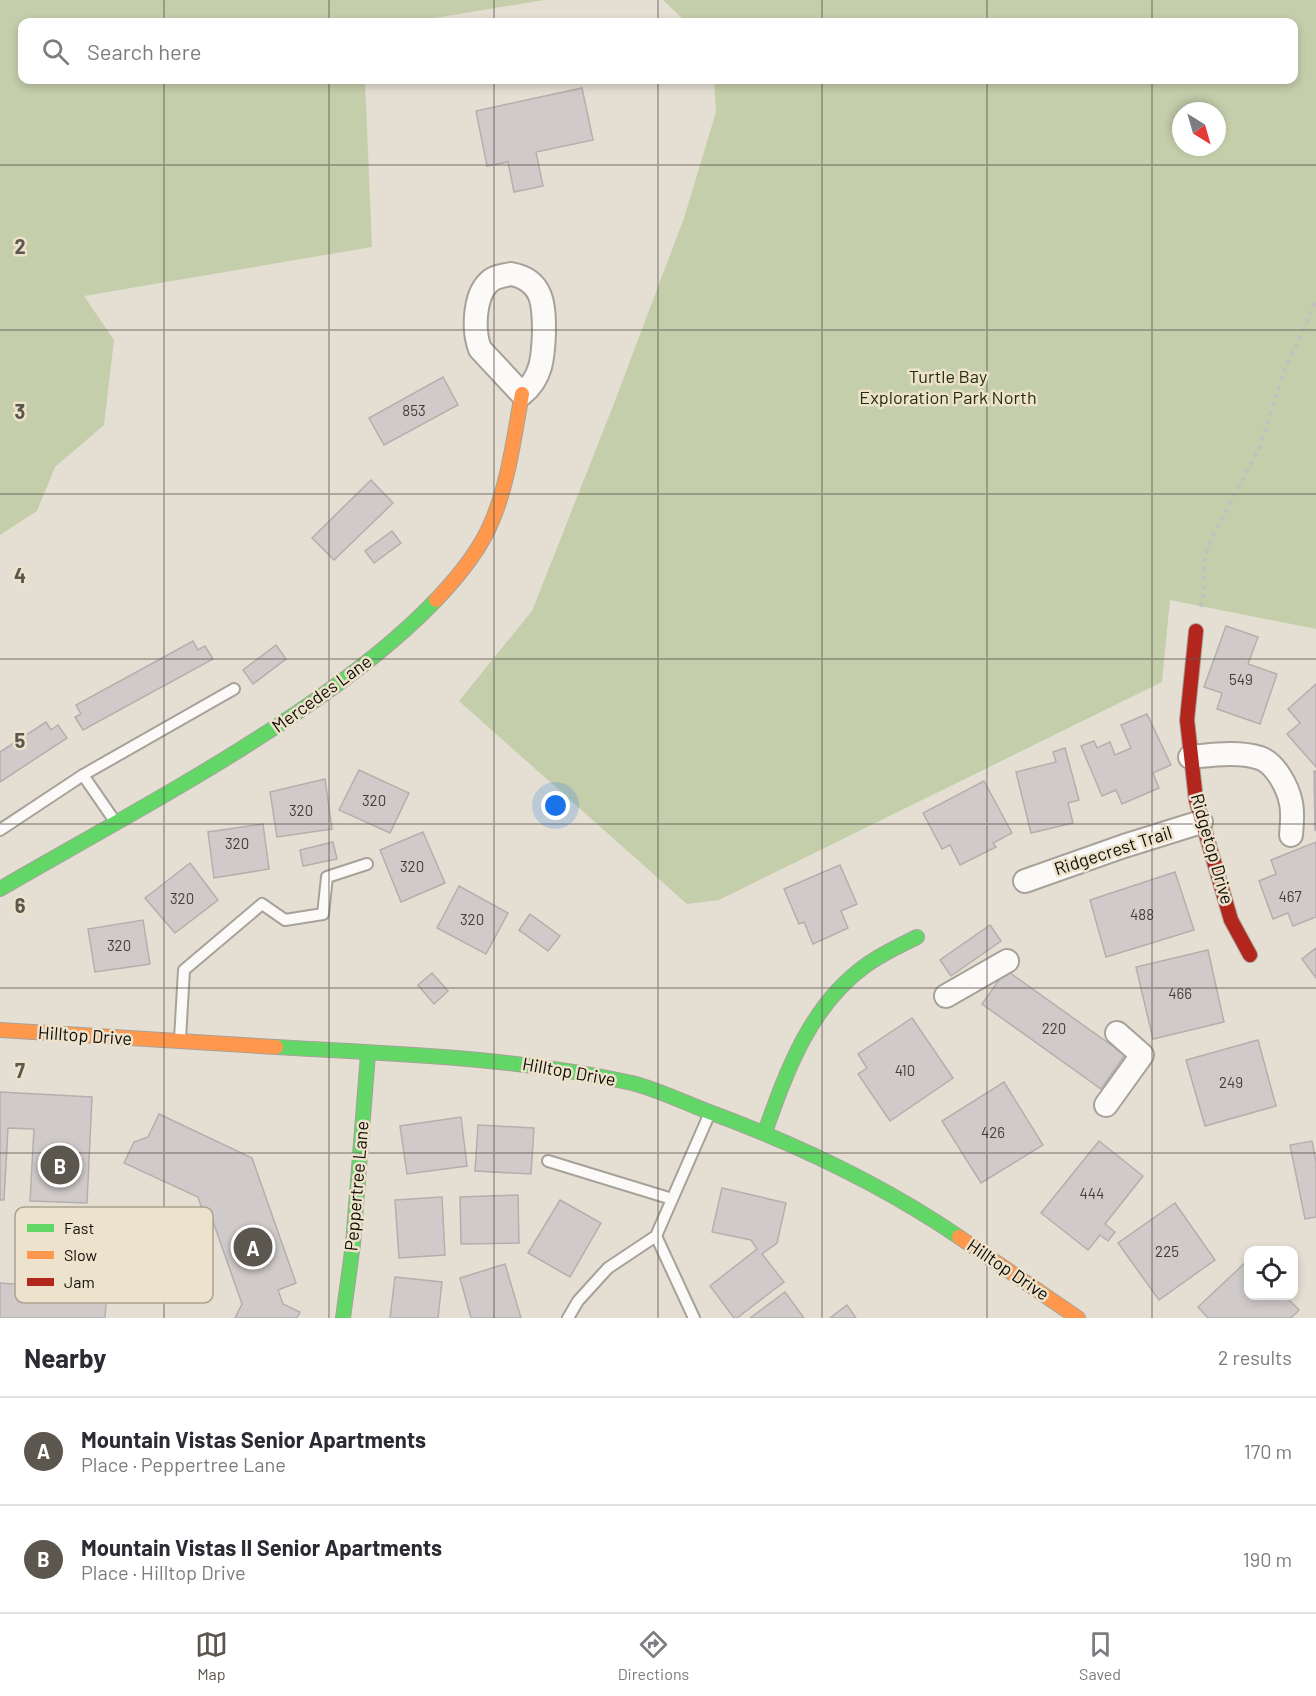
<!DOCTYPE html>
<meta charset="utf-8">
<style>
body{margin:0;font-family:Barlow,sans-serif;background:#f2f2f3;color:#2b2b33}
.controls{position:absolute;right:18px;bottom:18px;display:grid;overflow:hidden;border-radius:12px;box-shadow:0 3px 9px #0003}
.controls button{width:54px;height:54px;display:grid;place-items:center;padding:0;border:0;border-bottom:2px solid #e1e1e2;background:#fff;color:#2b2b33;font:30px sans-serif}
.compass{position:absolute;left:1172px;top:102px;width:54px;height:54px;border-radius:50%;background:#fff;box-shadow:0 3px 9px #0003;rotate:143deg}
.you{position:absolute;left:556px;top:806px;width:21px;height:21px;margin:-15px;border:4px solid #fff;border-radius:50%;background:#1a73e8;box-shadow:0 0 0 9px #1a73e833}
.badge{display:grid;place-items:center;width:39px;height:39px;border-radius:50%;background:#5b564e;color:#fff;font-size:20px;font-weight:700}
.pin{position:absolute;translate:-50% -50%;border:3px solid #fff;box-shadow:0 2px 6px #0006}
.list{margin:0;padding:0;list-style:none}
h2{display:flex;justify-content:space-between;align-items:center;height:78px;margin:0;padding:0 24px;font-size:26px}
h2 small{font-size:20px;font-weight:400;color:#7c7c81}
.list li{display:grid;grid-template-columns:39px 1fr auto;gap:18px;align-items:center;box-sizing:border-box;height:108px;padding:0 24px;border-top:2px solid #e1e1e2}
.list b{display:block;font-size:22px;white-space:nowrap}
.list p{margin:0;font-size:20px;white-space:nowrap;color:#7c7c81}
.list em{font-size:20px;font-style:normal;color:#7c7c81}
.icon{flex:none;width:33px;height:33px;fill:none;stroke:currentColor;stroke-width:2;stroke-linecap:round;stroke-linejoin:round}
.map{position:relative;flex:none;width:1316px;height:1318px;overflow:hidden}
.search{position:absolute;background:#fff;box-shadow:0 3px 9px #0003;left:18px;right:18px;top:18px;height:66px;display:flex;align-items:center;gap:15px;box-sizing:border-box;padding:0 21px;border-radius:12px;color:#7c7c81;font-size:22px}
.sheet{height:294px;background:#fff}
nav{display:flex;justify-content:space-around;align-items:center;box-sizing:border-box;height:84px;border-top:2px solid #e1e1e2;background:#fff;font-size:16px;color:#7c7c81}
nav a{display:grid;justify-items:center;gap:3px}
nav .on{color:#5b564e}
.map>svg:first-child{display:block}
.green{fill:#c5ceab;fill-rule:evenodd}
.building{fill:#d0cbca;stroke:#b4afad;stroke-width:1.5}
.lines{fill:none;stroke-linecap:round;stroke-linejoin:round}
.lane-casing{stroke:#a7a299;stroke-width:14}
.street-casing{stroke:#a7a299;stroke-width:26}
.fast-casing{stroke:#a7a299;stroke-width:16}
.slow-casing{stroke:#a7a299;stroke-width:16}
.jam-casing{stroke:#a7a299;stroke-width:16}
.path{stroke:#c3c1bc;stroke-width:4;stroke-dasharray:4.5 4.5;stroke-linecap:butt}
.lane{stroke:#fbfaf8;stroke-width:10}
.street{stroke:#fbfaf8;stroke-width:22}
.fast{stroke:#63d668;stroke-width:14}
.slow{stroke:#ff974d;stroke-width:14}
.jam{stroke:#b3261e;stroke-width:14}
.grid{fill:none;stroke:#5b564e;stroke-width:1.5;stroke-opacity:0.55}
.labels{text-anchor:middle;stroke-width:5;stroke-linejoin:round;paint-order:stroke}
.number-label{font-size:15px;fill:#433e39}
.park-label{font-size:18px;fill:#252f10;stroke:#ede2cb}
.street-label{font-size:18px;fill:#110d06;stroke:#ede2cb}
.key{fill:#ede2cb;stroke:#aba290;stroke-width:1.5}
.key-label{font-size:16px;fill:#110d06}
.grid-label{font-size:20px;text-anchor:middle;font-weight:bold;fill:#5b564e;stroke:#ede2cb;stroke-width:5;stroke-linejoin:round;paint-order:stroke}
</style>
<div class="map">
<svg width="1316" height="1318" viewBox="0 0 1316 1318">
<rect width="100%" height="100%" fill="#e5dfd3"/>
<g class="green">
<path d="M0,0h544l-133,22h-389v58h343l7,167 -288,49 30,44 -10,85 -49,42 -18,44 -37,24z"/>
<path d="M663,0h653v629l-146,-29 -8,82 -443,218 -32,4 -228,-203 73,-90 81,-205 71,-188 32,-106 -2,-32h580v-58h-608zM1181,111h36v36h-36z"/>
</g>
<g class="building">
<path d="M582,88l11,52 -57,12 7,34 -29,6 -6,-30 -21,4 -11,-55z"/>
<path d="M443,377l15,28 -74,40 -15,-27z"/>
<path d="M371,480l22,23 -59,57 -22,-22z"/>
<path d="M392,531l9,12 -27,20 -9,-12z"/>
<path d="M1226,626l32,11 -10,27 29,10 -17,50 -43,-15 5,-16 -18,-6z"/>
<path d="M193,641l5,9 7,-4 8,13 -130,71 -8,-13 6,-3 -5,-9z"/>
<path d="M276,645l10,14 -33,25 -10,-14z"/>
<path d="M1316,684v83l-29,-33 13,-11 -12,-14z"/>
<path d="M1147,714l24,51 -18,8 6,15 -37,16 -6,-14 -14,6 -21,-50 13,-5 3,7 13,-6 5,13 16,-7 -10,-23z"/>
<path d="M46,722l5,8 7,-5 9,13 -67,44v-30z"/>
<path d="M1065,748l14,52 -11,3 5,20 -42,10 -15,-61 40,-10 -3,-10z"/>
<path d="M359,770l50,23 -19,40 -51,-23z"/>
<path d="M1314,771h2v59h-1z"/>
<path d="M325,779l7,50 -55,8 -7,-45z"/>
<path d="M984,781l28,52 -19,10 3,4 -36,18 -10,-20 -8,4 -19,-36z"/>
<path d="M263,824l6,45 -55,9 -6,-46z"/>
<path d="M423,832l22,51 -44,19 -21,-52z"/>
<path d="M333,842l4,17 -34,7 -3,-16z"/>
<path d="M1316,842v75l-23,9 -5,-13 -15,6 -14,-38 17,-7 -5,-14z"/>
<path d="M190,863l28,37 -43,33 -30,-35z"/>
<path d="M840,865l17,39 -16,7 7,17 -35,16 -9,-22 -5,2 -15,-35z"/>
<path d="M1175,872l19,58 -88,27 -16,-57z"/>
<path d="M459,886l49,27 -22,41 -49,-26z"/>
<path d="M530,914l30,22 -12,15 -29,-21z"/>
<path d="M143,920l7,44 -55,8 -7,-43z"/>
<path d="M990,925l11,16 -50,35 -11,-16z"/>
<path d="M1316,948v30l-14,-19z"/>
<path d="M1208,950l16,72 -71,17 -17,-72z"/>
<path d="M1006,970l119,85 -24,34 -119,-85z"/>
<path d="M432,973l16,18 -14,13 -16,-19z"/>
<path d="M912,1018l41,60 -63,43 -32,-47 9,-6 -9,-14z"/>
<path d="M1258,1040l18,66 -71,20 -19,-66z"/>
<path d="M1004,1082l39,63 -62,38 -39,-62z"/>
<path d="M0,1092l92,5 -5,106 -57,-2 4,-72 -26,-1 -4,72h-4z"/>
<path d="M159,1114l93,44 44,125 -18,7 5,14 17,8 -3,6h-62l7,-14 -33,-94 -8,-4 -3,-9 -74,-34 10,-21 14,-5z"/>
<path d="M461,1117l6,49 -60,8 -7,-48z"/>
<path d="M478,1125l56,3 -3,46 -56,-3z"/>
<path d="M1099,1141l44,35 -38,48 10,8 -7,9 -8,-6 -12,15 -47,-37z"/>
<path d="M1312,1141l4,21v55l-11,2 -15,-74z"/>
<path d="M722,1188l64,15 -9,40 -15,11 22,28 -47,36h-3l-24,-32 47,-37 -6,-9 -39,-8z"/>
<path d="M518,1195l1,48 -58,1 -1,-47z"/>
<path d="M442,1197l3,58 -46,3 -4,-58z"/>
<path d="M560,1200l41,23 -31,54 -42,-24z"/>
<path d="M1175,1203l40,57 -56,40 -41,-57z"/>
<path d="M1248,1260v36h37l14,14 -8,8h-83l-10,-11z"/>
<path d="M505,1264l16,54h-50l-11,-40z"/>
<path d="M395,1277l47,5 -4,36h-48z"/>
<path d="M0,1283l107,8 -2,27h-105z"/>
<path d="M785,1292l19,26h-54z"/>
<path d="M847,1305l9,13h-26z"/>
</g>
<g class="lines">
<defs>
<g id="lane">
<path d="M114,820l-31,-45 151,-86"/>
<path d="M0,830l83,-55"/>
<path d="M180,1039l4,-69 78,-66 23,16 38,-6 4,-37 40,-13"/>
<path d="M548,1161l124,38"/>
<path d="M656,1236l38,82"/>
<path d="M568,1318l10,-17 30,-33 48,-32 53,-121"/>
</g>
<g id="street">
<path d="M511,274c33,6 33,32 33,59 -1,24 -2,45 -22,61l-42,-45c-7,-18 -6,-52 8,-66 6,-7 15,-7 23,-9z"/>
<path d="M1190,757c22,-2 48,-6 70,1 15,5 28,29 31,45 2,10 1,22 0,32"/>
<path d="M1025,881l99,-35 77,-24"/>
<path d="M946,996l61,-35"/>
<path d="M1106,1105l36,-50 -25,-22"/>
</g>
<g id="fast">
<path d="M0,889c100,-58 202,-112 298,-177 49,-33 97,-69 138,-112"/>
<path d="M276,1047c119,7 239,10 356,36 24,6 49,18 72,27 90,33 176,73 255,127"/>
<path d="M765,1132c22,-62 45,-126 100,-166 16,-12 34,-20 52,-29"/>
<path d="M343,1318l10,-74 15,-190"/>
</g>
<g id="slow">
<path d="M436,600c22,-23 44,-49 56,-79 17,-40 22,-85 30,-127"/>
<path d="M0,1030l276,17"/>
<path d="M959,1237l119,81"/>
</g>
<path id="jam" d="M1196,631l-9,89 9,80 35,120 19,35"/>
</defs>
<use href="#lane" class="lane-casing"/>
<use href="#street" class="street-casing"/>
<use href="#fast" class="fast-casing"/>
<use href="#slow" class="slow-casing"/>
<use href="#jam" class="jam-casing"/>
<path class="path" d="M1201,607l3,-15 1,-36 7,-19 47,-88 24,-75 33,-73"/>
<use href="#lane" class="lane"/>
<use href="#street" class="street"/>
<use href="#fast" class="fast"/>
<use href="#slow" class="slow"/>
<use href="#jam" class="jam"/>
</g>
<path class="grid" d="M164,0v22M329,0v22M494,0v22M658,0v22M822,0v22M987,0v22M1152,0v22M164,80v1238M329,80v1238M494,80v1238M658,80v1238M822,80v1238M987,80v1238M1152,80v1238M0,165h1316M0,330h1316M0,494h1316M0,659h1316M0,824h1316M0,988h1316M0,1153h1316"/>
<g class="labels">
<g class="number-label">
<text x="414" y="416">853</text>
<text x="1241" y="685">549</text>
<text x="374" y="806">320</text>
<text x="301" y="816">320</text>
<text x="237" y="849">320</text>
<text x="412" y="872">320</text>
<text x="1290" y="902">467</text>
<text x="182" y="904">320</text>
<text x="1142" y="920">488</text>
<text x="472" y="925">320</text>
<text x="119" y="951">320</text>
<text x="1180" y="999">466</text>
<text x="1054" y="1034">220</text>
<text x="905" y="1076">410</text>
<text x="1231" y="1088">249</text>
<text x="993" y="1138">426</text>
<text x="1092" y="1199">444</text>
<text x="1167" y="1257">225</text>
</g>
<g class="park-label">
<text x="948" y="383">Turtle Bay<tspan x="948" dy="21">Exploration Park North</tspan></text>
</g>
<g class="street-label">
<text transform="translate(322 694) rotate(-36)" y="6">Mercedes Lane</text>
<text transform="translate(1212 849) rotate(74)" y="6">Ridgetop Drive</text>
<text transform="translate(1113 851) rotate(-18)" y="6">Ridgecrest Trail</text>
<text transform="translate(85 1036) rotate(4)" y="6">Hilltop Drive</text>
<text transform="translate(569 1072) rotate(10)" y="6">Hilltop Drive</text>
<text transform="translate(357 1186) rotate(-85)" y="6">Peppertree Lane</text>
<text transform="translate(1008 1270) rotate(34)" y="6">Hilltop Drive</text>
</g>
</g>
<rect x="15" y="1207" width="198" height="96" rx="9" class="key"/>
<rect x="27" y="1224" width="27" height="8" fill="#63d668"/>
<rect x="27" y="1251" width="27" height="8" fill="#ff974d"/>
<rect x="27" y="1278" width="27" height="8" fill="#b3261e"/>
<g class="key-label">
<text x="64" y="1234">Fast</text>
<text x="64" y="1261">Slow</text>
<text x="64" y="1288">Jam</text>
</g>
<g class="grid-label">
<text x="20" y="254">2</text>
<text x="20" y="419">3</text>
<text x="20" y="583">4</text>
<text x="20" y="748">5</text>
<text x="20" y="913">6</text>
<text x="20" y="1078">7</text>
</g>
</svg>
<div class="controls">
<button><svg class="icon" aria-label="locate" viewBox="0 0 24 24"><circle cx="12" cy="12" r="6"/><path d="M12 2v4M12 18v4M2 12h4M18 12h4"/></svg></button>
</div>
<svg class="compass" viewBox="-18 -18 36 36"><path d="M0-13l5 13h-10z" fill="#e53935"/><path d="M0 13l5-13h-10z" fill="#7c7c81"/></svg>
<div class="you"></div>
<div class="pin badge" style="left:253px;top:1247px">A</div>
<div class="pin badge" style="left:60px;top:1165px">B</div>
<div class="search"><svg class="icon" aria-label="search" viewBox="0 0 24 24"><circle cx="10" cy="10" r="6"/><path d="M15 15l6 6"/></svg>Search here</div>
</div>
<section class="sheet">
<h2>Nearby<small>2 results</small></h2>
<ul class="list">
<li><span class="badge">A</span><div><b>Mountain Vistas Senior Apartments</b><p>Place · Peppertree Lane</p></div><em>170 m</em></li>
<li><span class="badge">B</span><div><b>Mountain Vistas II Senior Apartments</b><p>Place · Hilltop Drive</p></div><em>190 m</em></li>
</ul>
</section>
<nav>
<a class="on"><svg class="icon" aria-label="map" viewBox="0 0 24 24"><path d="M3 6l6-2 6 2 6-2v14l-6 2-6-2-6 2zM9 4v14M15 6v14"/></svg>Map</a>
<a><svg class="icon" aria-label="directions" viewBox="0 0 24 24"><path d="M12 3l9 9-9 9-9-9zM9 14v-3h6M13 9l2 2-2 2"/></svg>Directions</a>
<a><svg class="icon" aria-label="saved" viewBox="0 0 24 24"><path d="M7 4h10v16l-5-4-5 4z"/></svg>Saved</a>
</nav>
